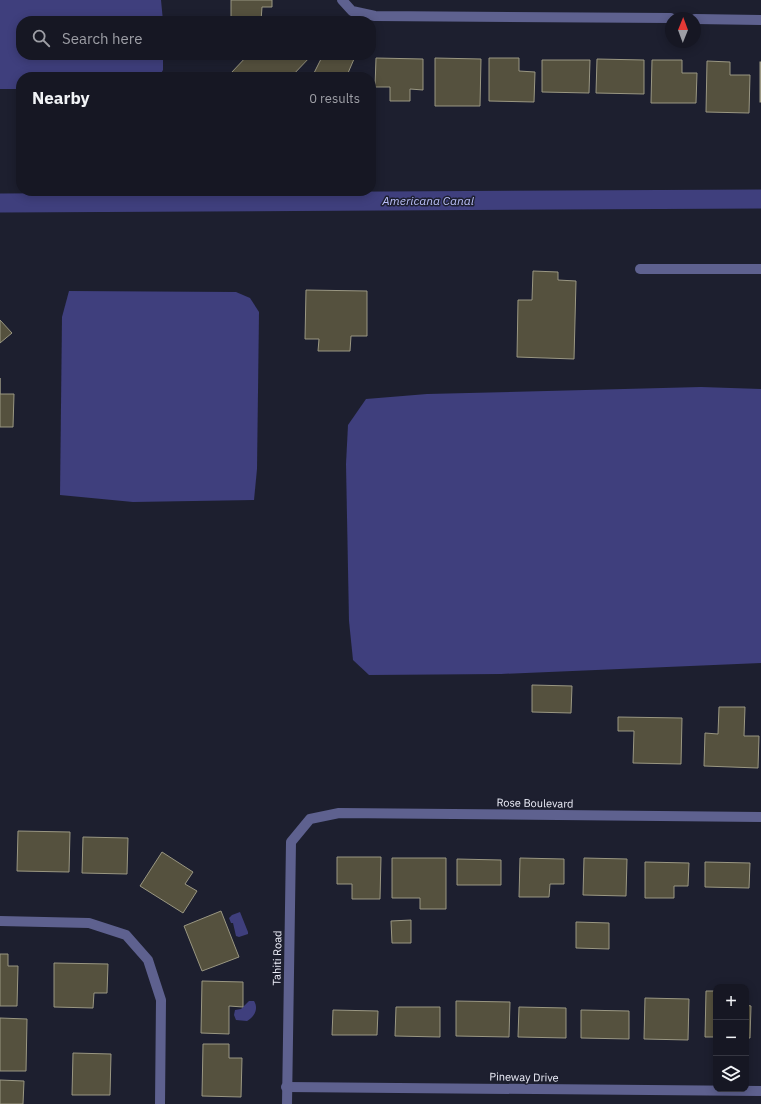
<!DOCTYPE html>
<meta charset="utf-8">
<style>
body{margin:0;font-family:"IBM Plex Sans",sans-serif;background:#1f202b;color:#f1f3f6}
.controls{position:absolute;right:12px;bottom:12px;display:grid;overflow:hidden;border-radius:8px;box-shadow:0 2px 10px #0003}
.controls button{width:36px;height:36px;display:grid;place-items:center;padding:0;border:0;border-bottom:1px solid #353641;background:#161723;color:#f1f3f6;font:20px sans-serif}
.compass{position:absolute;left:665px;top:12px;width:36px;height:36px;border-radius:50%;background:#161723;box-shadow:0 2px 10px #0003;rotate:1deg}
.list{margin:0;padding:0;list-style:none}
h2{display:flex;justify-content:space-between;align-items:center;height:52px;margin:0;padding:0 16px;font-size:17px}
h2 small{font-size:13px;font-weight:400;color:#9e9fa6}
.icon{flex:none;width:22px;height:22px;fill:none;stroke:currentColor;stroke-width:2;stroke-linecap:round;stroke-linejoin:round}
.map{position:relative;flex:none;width:761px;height:1104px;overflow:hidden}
.search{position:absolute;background:#161723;box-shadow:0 2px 10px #0003;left:16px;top:16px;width:360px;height:44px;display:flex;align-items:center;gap:10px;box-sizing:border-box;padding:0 14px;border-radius:16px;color:#9e9fa6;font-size:15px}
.panel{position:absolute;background:#161723;box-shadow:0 2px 10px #0003;left:16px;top:72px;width:360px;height:124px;border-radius:16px}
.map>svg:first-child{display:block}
.water{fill:#3f3f7d}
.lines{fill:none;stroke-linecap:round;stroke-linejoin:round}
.canal{stroke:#3f3f7d;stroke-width:19}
.building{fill:#55513e;stroke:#9a9782}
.minor{stroke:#5e618f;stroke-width:10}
.labels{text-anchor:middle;stroke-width:3;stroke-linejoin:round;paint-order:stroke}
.street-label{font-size:11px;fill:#eff0fb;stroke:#1d1f2f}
.water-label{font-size:12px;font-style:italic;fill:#b9bef7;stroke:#1d1f2f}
</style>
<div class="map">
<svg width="761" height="1104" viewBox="0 0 761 1104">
<rect width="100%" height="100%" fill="#1d1f2f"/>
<g class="water">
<path d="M0,0h161l2,21h-142v34h142v15l-4,7h-138v12h-21z"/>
<path d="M69,291l167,1 14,6 9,14 -2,157 -3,31 -121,2 -73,-7 2,-178z"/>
<path d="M701,387l60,2v274l-260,11 -132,1 -16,-15 -4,-39 -3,-157 2,-39 18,-26 61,-5z"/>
<path d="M240,912l8,20v2l-9,3 -3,-1 -3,-13h-2l-2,-5 3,-3z"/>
<path d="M249,1001h5c5,8 0,16 -7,20l-11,-1 -2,-5 1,-5 6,-1z"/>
</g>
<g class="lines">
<path class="canal" d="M0,203l761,-4"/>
</g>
<g class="building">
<path d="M231,0h41v7h-10l-1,14h-30z"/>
<path d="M248,55h62l1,1 -20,21h-55l-5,-4z"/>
<path d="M323,55h22l9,4 -6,14 9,4h-45z"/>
<path d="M376,58l47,1v31l-13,-1v12h-20v-14h-15z"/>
<path d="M435,58l46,1 -1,47h-45z"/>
<path d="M489,58h30v13l16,1 -1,30 -45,-1z"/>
<path d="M597,59l47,1v34l-48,-1z"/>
<path d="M542,60h48l-1,33 -47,-1z"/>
<path d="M652,60h30v13h15l-1,30h-45z"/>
<path d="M707,61l23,1v13h20l-1,38 -43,-1z"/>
<rect x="760" y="62" width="1" height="40"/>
<path d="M533,271l25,1v8l18,1 -2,78 -57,-2 1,-57h14z"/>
<path d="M306,290l61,1v45h-16l-1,15h-32l1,-12h-14z"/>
<path d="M0,320l12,13 -12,10z"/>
<path d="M0,378v16h14l-1,33h-13z"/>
<path d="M532,685l40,1 -1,27 -39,-1z"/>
<path d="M719,707h26l-1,29h15l-1,32 -54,-2 1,-33 13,1z"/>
<path d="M618,717l64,1 -1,46 -48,-1 1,-32h-16z"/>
<path d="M18,831l52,1 -1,40 -52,-1z"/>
<path d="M83,837l45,1 -1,36 -45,-1z"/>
<path d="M162,852l31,20 -8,12 12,7 -14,22 -43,-27z"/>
<path d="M337,857h44l-1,42h-28v-15h-15z"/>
<path d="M392,858h54v51h-26v-11h-28z"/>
<path d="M520,858l44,1v25h-14l-1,13h-30z"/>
<path d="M584,858l43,1 -1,37 -43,-1z"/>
<path d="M457,859l44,1v25h-44z"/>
<path d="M645,862l44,1 -1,23h-14v12h-29z"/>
<path d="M705,862l45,1 -1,25 -44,-1z"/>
<path d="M221,911l18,46 -37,14 -18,-45z"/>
<path d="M411,920v23h-19l-1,-22z"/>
<path d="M576,922l33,1v26l-33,-1z"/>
<path d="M0,954h8v12h10l-1,40h-17z"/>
<path d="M54,963l54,1 -1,29h-13l-1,15 -39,-1z"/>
<path d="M202,981l41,1v25l-14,-1v28l-28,-1z"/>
<path d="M706,991h10v46h-11z"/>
<path d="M645,998l44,1 -1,41 -44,-1z"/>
<path d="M456,1001l54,1 -1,35 -53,-1z"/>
<path d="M746,1005l5,1 -1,32h-4z"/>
<path d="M396,1007h44v30l-45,-1z"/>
<path d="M519,1007l47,1v30l-48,-1z"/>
<path d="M333,1010l45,1 -1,24h-45z"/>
<path d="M581,1010l48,1v28l-48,-1z"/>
<path d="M0,1018l27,1 -1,52h-26z"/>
<path d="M203,1044h26v14h13l-1,39 -39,-1z"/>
<path d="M73,1053l38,1 -1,41h-38z"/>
<path d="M0,1080l24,1 -1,23h-23z"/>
</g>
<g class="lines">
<g class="minor">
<path d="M342,0l10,11 23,5 296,2"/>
<path d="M695,19l66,1"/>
<path d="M640,269h121"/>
<path d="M0,921l89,2 37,12 22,25 13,40 -1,104"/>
<path d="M286,1087l475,4"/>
<path d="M287,1104l4,-262 19,-23 29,-6 422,4"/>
</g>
</g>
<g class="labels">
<g class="street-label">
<text transform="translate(535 803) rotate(1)" y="4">Rose Boulevard</text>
<text transform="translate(277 958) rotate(-89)" y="4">Tahiti Road</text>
<text transform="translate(524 1077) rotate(1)" y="4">Pineway Drive</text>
</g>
<g class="water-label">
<text x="428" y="205">Americana Canal</text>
</g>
</g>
</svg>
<div class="controls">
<button>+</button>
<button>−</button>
<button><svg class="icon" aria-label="layers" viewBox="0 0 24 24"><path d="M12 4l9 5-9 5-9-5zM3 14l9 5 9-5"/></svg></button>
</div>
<svg class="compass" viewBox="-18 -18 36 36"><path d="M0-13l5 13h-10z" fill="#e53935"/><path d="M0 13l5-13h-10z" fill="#9e9fa6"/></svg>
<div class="search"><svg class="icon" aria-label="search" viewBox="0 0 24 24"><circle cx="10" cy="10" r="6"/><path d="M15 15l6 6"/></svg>Search here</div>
<section class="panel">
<h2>Nearby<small>0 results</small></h2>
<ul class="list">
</ul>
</section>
</div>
